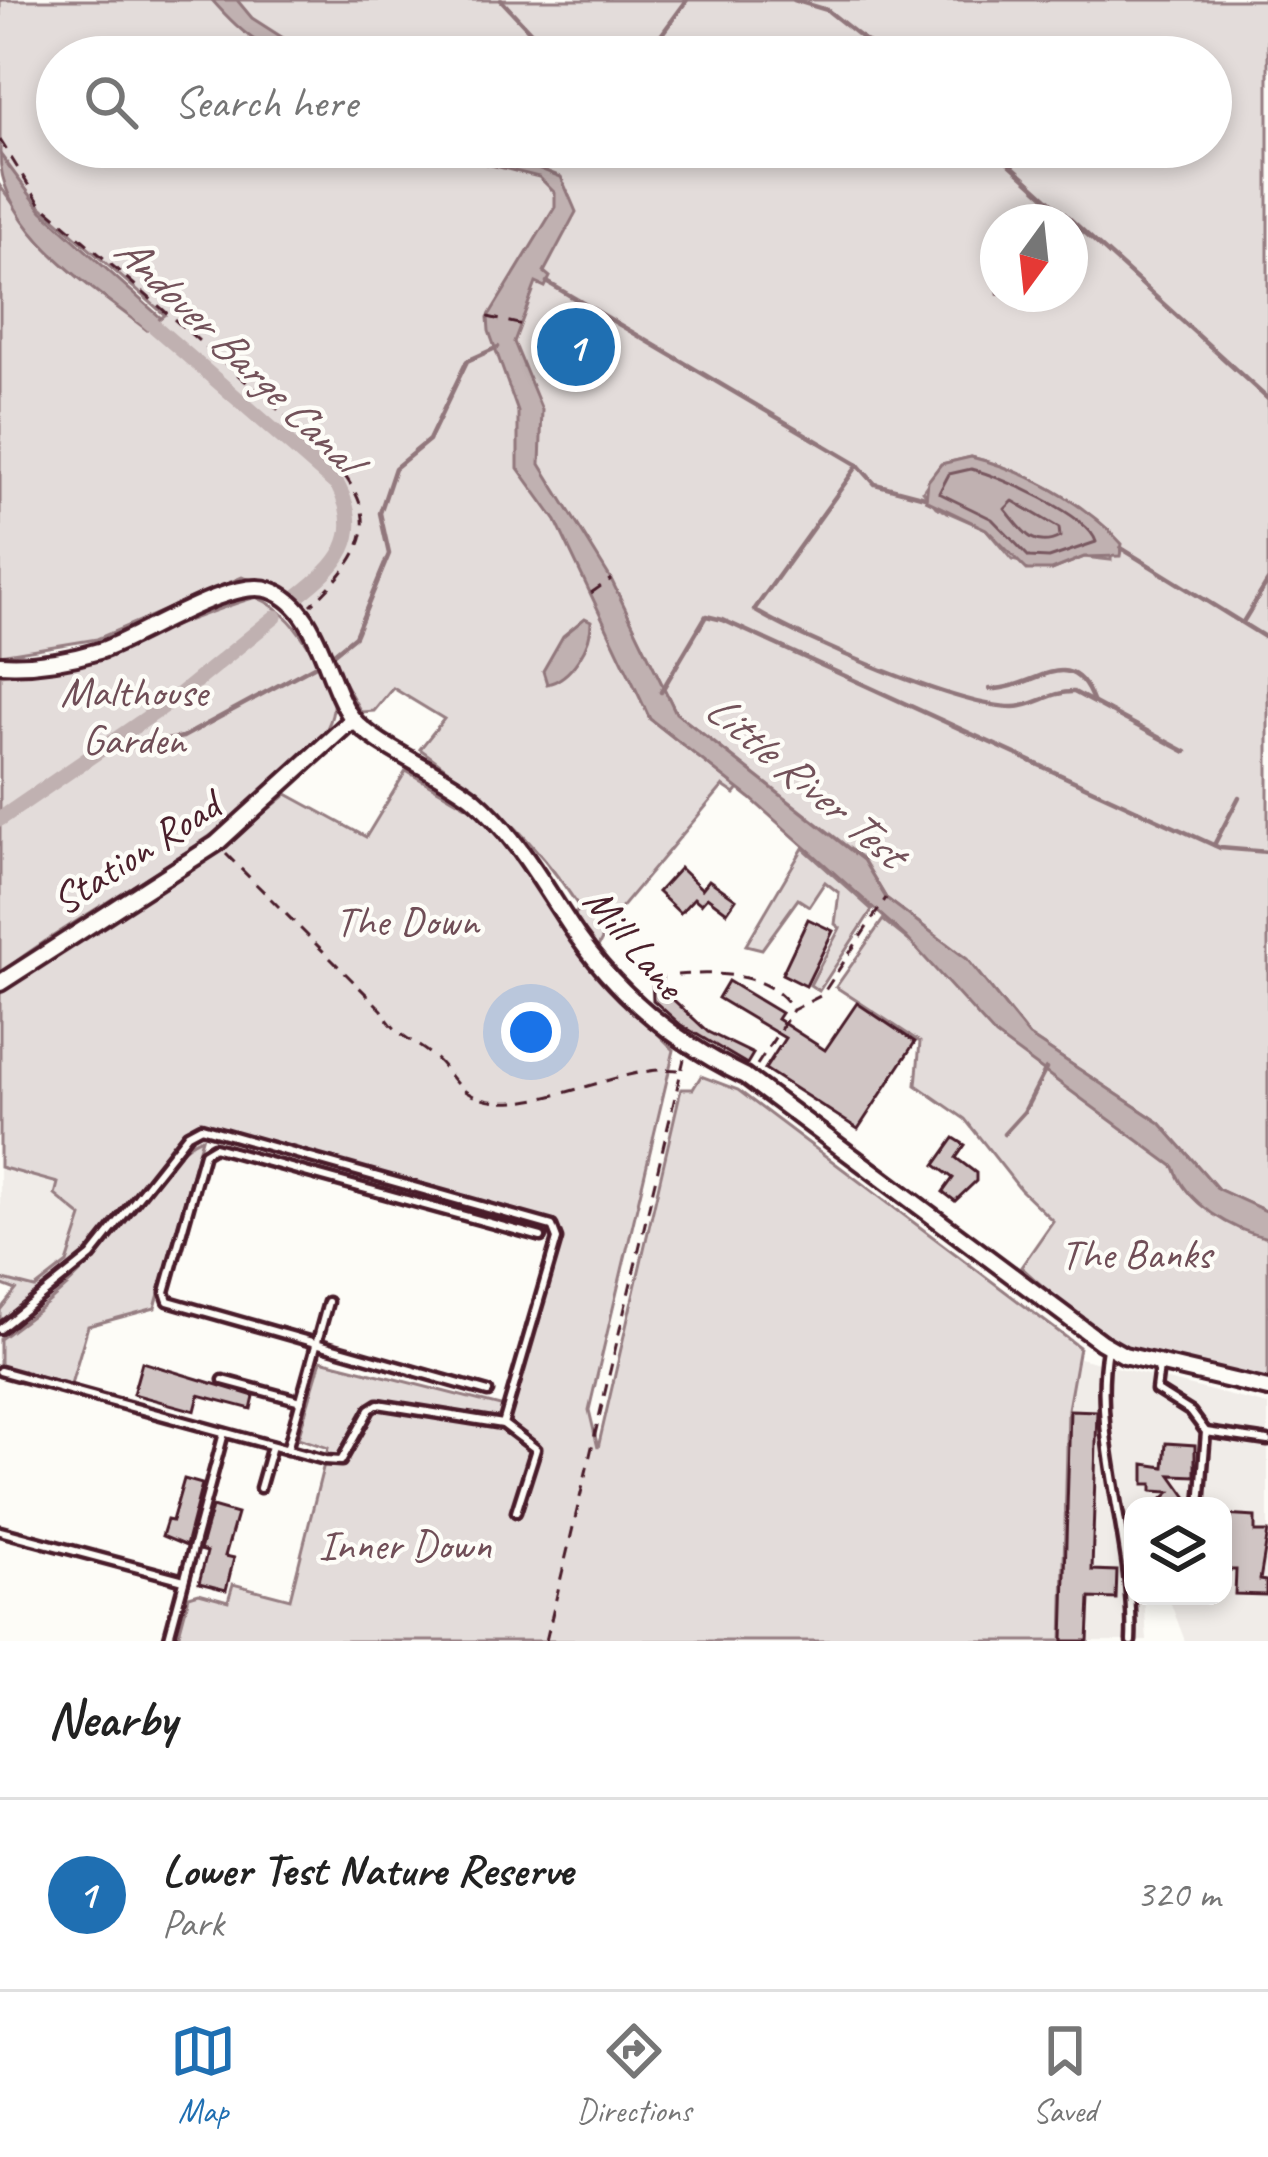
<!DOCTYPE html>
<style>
body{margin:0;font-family:Caveat,sans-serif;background:#f2f2f2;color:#222}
.controls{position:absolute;right:36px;bottom:36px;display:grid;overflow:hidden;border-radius:24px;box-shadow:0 6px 18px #0003}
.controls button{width:108px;height:108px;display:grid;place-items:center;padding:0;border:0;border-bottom:3px solid #e0e0e0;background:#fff;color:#222;font:60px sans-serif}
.compass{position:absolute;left:980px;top:204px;width:108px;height:108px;border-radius:50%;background:#fff;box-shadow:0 6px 18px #0003;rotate:195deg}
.you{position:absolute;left:531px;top:1032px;width:42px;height:42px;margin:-30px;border:9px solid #fff;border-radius:50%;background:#1a73e8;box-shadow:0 0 0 18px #1a73e833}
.badge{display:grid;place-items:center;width:78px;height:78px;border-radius:50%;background:#1f6fb2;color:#fff;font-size:39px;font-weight:700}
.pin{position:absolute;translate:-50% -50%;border:6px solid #fff;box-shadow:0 3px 12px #0006}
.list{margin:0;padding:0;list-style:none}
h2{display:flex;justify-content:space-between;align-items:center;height:156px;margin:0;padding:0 48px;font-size:51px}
h2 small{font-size:39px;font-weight:400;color:#767676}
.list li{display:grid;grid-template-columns:78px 1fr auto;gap:36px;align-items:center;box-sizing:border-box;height:192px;padding:0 48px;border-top:3px solid #e0e0e0}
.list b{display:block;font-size:45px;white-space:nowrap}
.list p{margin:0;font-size:39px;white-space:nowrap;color:#767676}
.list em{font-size:39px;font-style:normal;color:#767676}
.icon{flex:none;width:66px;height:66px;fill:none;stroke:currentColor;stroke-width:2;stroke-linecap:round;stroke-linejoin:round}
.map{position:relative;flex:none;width:1268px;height:1641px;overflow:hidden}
.search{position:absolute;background:#fff;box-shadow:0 6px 18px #0003;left:36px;right:36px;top:36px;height:132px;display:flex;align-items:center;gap:30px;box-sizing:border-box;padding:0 42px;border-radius:66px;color:#767676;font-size:45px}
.sheet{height:348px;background:#fff}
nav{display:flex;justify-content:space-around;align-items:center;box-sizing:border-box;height:168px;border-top:3px solid #e0e0e0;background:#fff;font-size:33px;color:#767676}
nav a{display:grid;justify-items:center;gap:6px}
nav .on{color:#1f6fb2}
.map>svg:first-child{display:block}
.built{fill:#f0ece8}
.green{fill:#e3dcda;stroke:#967e82;stroke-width:3;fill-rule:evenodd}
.water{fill:#c0b1b1;stroke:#91777b;stroke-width:3}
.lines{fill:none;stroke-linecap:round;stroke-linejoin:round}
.shore{stroke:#795961;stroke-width:3}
.stream{stroke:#91777b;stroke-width:4.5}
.canal{stroke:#c0b1b1;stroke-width:15}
.building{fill:#d0c5c4;stroke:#4a1f2b;stroke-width:3}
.service-casing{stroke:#4a1f2b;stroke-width:15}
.minor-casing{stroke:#4a1f2b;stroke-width:22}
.path{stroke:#4a1f2b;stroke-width:3;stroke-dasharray:12 9;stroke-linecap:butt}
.service{stroke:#fdfcf7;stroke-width:6}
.minor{stroke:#fdfcf7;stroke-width:14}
.labels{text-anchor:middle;stroke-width:9;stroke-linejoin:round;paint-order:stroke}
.park-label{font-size:42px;fill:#704e57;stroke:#fdfcf7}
.street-label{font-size:42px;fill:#4a1f2b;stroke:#fdfcf7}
.water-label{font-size:45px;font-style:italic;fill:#73525a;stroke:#fdfcf7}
</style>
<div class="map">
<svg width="1268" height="1641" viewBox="0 0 1268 1641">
<rect width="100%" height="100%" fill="#fdfcf7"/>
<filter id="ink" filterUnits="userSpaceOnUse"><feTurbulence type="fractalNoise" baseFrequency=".00833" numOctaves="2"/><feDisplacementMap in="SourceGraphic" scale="24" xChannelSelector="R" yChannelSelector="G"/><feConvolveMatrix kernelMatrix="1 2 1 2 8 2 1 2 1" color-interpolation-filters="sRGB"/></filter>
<g filter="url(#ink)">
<g class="built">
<path d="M0,1167l58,17 -3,12 27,21 -15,46 -33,25 -34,-9z"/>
<path d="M1079,1358l189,47v236h-83l-17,-45h55v-90h-90v90h11l3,45h-85l6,-232z"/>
</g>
<g class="green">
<path d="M0,0h1268v1212l-50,-23 -58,-66 -131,-87 -62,-77 -81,-61 -23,-39 -187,-146 -56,-114 30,120 89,70 -4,5 -12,-8 -109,130 -17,33 -23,-31 5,-11c-47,-72 -92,-109 -159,-158l24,-30 -51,-31 -19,23 -13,1 -49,-86 1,-13 -28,-23 -43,-13 -145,62 -97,16v-469c40,58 92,100 147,143l18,-14 -151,-132 -14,-28zM57,57h1154v90h-1154zM998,222h72v72h-72zM971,457c51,12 103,42 142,77l-2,26 -27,-3 -32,13 -40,-10 -26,-31 -50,-22 -13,-16 18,-27z"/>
<path d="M256,597c27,11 43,33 58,58 11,17 23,39 18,60 -19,81 -264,201 -332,259v-299c103,-11 162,-50 256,-78z"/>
<path d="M406,771l65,38 33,28 92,135 78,78 -85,360 9,38 83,-359h12l8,-13 37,14 341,257 -11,62 -6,232h-885l12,-45 10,-3 29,8 5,-17 57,15 38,-151 -30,-10 23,-78 187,48 49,-169 -5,-13 -351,-99 -13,7 -98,117 -90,73v-14l16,-20 -16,-6v-5l35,9 32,-25 15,-46 -27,-22 3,-12 -58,-16v-174c96,-68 196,-123 287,-199l79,43z"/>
<path d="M803,848l69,62 -53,81 -9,-6 30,-57 -5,-4 4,-31 -14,-11 -16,24 -11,-7 -36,50 -16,-4z"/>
<path d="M883,920l247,198 75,84 63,34v146c-37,-9 -78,-12 -113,-23 -53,-18 -93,-55 -134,-92l32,-46 -33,-32 -55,-70 -49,-34 4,-43 -84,-55z"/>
<path d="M202,1138l-47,170 -67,18 -17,58 -71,-18v-27c33,-24 65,-48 92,-78 28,-30 74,-111 110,-123z"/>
</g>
<g class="water">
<path d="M212,0h25l15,18 61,39c-46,0 -71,-23 -101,-57z"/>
<path d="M363,147h121l77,30 15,35 -32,60 6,5 -5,10 -9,-4 -22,59 28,68 -2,54 71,115 65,134 187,147 23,38 81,61 62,77 131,87 58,66 50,23v26c-36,-8 -82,-34 -94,-71l-178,-131 -90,-99 -156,-139 -100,-79 -94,-198 -38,-53v-56l-29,-81 -1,-14 67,-110v-14l-16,-16 -84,-21 -57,3z"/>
<path d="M0,154l42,57 119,107 -14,12c-56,-44 -147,-99 -147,-176z"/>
<path d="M971,457c53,13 114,45 151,87l-2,12 -36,1 -32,13h-25l-41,-41 -60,-29 2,-19 13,-17z"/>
<path d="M585,618l6,3c1,24 -20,58 -44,63l-4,-13 20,-35z"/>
</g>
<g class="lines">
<g class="shore">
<path d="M971,469c28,7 118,46 125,73l-47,16 -20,-1 -37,-38 -53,-26 10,-19z"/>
<path d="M1013,501l46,27 1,9c-28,14 -38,-8 -55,-28z"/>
</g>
<g class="stream">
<path d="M501,0l53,57"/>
<path d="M794,0l33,10 59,47"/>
<path d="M645,57l42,-57"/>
<path d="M991,147l277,252"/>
<path d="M547,282l311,183 17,19 50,13"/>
<path d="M858,465l-104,145c50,30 204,97 259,97 22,0 38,-16 61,-15l112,60"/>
<path d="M1121,548l147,91"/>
<path d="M1243,622l25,-41"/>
<path d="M329,657l26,-21 34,-82 -9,-41 15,-45 34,-28 38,-79 31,-14"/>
<path d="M990,689c44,1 81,-48 103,12"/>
<path d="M661,692l45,-76 17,4 497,228 48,4"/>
<path d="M100,752l83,-15 131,-71"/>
<path d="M1214,845l25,-48"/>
<path d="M1004,1134l20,-22 22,-43"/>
</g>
<g class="canal">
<path d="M139,313l199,173c27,51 0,79 -40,110"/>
<path d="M0,819l173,-119 102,-83"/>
</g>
</g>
<g class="building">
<path d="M680,868l22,21 7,-9 27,19 -9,13 -20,-15 -6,7 -7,-6 -14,15 -22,-21z"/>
<path d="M808,919l25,12 -27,55 -24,-12z"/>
<path d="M652,977h10l1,13 45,42 45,22 -6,10 -66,-39 -28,-25z"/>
<path d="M728,981l53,32 -4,6 48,31 32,-47 58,39 -57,87 -93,-60 20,-31 -67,-40z"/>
<path d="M954,1138l11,7 -9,13 20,15v8l-21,20 -12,-9 10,-14 -18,-13z"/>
<path d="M142,1362l112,34 -3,13 -52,-14 -4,16 -62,-17z"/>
<path d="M1070,1410l27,1 -5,159 25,1 -1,28 -26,-1 -2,43h-25z"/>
<path d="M1166,1443l29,2v31l-24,-1 22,31h-38l15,-14 -18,-1v-7h-8v-20l20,3z"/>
<path d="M184,1479l18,5 -16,62 -24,-10 5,-16 5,1z"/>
<path d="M212,1507l25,7 -12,42 9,2 -8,32 -27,-7 8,-31 -7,-2z"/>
<path d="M1223,1515l32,2v15h13l-8,48 6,1v14l-31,-1 1,-24h-9l-4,-9z"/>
</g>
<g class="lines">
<defs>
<g id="service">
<path d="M0,1329l91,-73 97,-122 13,-7 351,99 5,13 -54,185"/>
<path d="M1107,1349c-16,92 29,196 24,292"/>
<path d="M1159,1367l-3,23 35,22 15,20 -6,74"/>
<path d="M0,1371l325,89 16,1 29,-52 8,-5 125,20 33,25 -20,63"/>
<path d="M223,1380l78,21"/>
<path d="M488,1392l-320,-91 -3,-9 39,-139 10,-6 327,90"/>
<path d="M1206,1432l62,9"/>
<path d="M287,1450l41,-148"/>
<path d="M260,1488l12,-42"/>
<path d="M0,1531l184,49"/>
<path d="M168,1641l56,-208"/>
</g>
<g id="minor">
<path d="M0,664c34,2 66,-3 99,-13 39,-12 132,-75 171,-61 50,17 55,91 82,128 21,27 92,56 122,81 45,39 71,90 104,138 44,62 100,107 167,139l356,266 23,13 144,34"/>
<path d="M0,983l216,-139 137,-125"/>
</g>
</defs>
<use href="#service" class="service-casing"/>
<use href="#minor" class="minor-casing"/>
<g class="path">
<path d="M0,140l39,62 273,237c69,68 68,102 -1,166"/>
<path d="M488,317l35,8"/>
<path d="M591,593l20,-14"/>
<path d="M226,854l156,156c12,26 34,31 54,49 12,11 18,26 32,34 54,32 147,-29 210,-23"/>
<path d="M677,975c40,-3 93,-3 115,34"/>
<path d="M757,1065l36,-55 29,-15 64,-97"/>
<path d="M546,1641l138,-582"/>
</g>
<use href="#service" class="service"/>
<use href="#minor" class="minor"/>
</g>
</g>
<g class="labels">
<g class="park-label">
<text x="134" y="706">Malthouse<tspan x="134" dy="48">Garden</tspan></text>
<text x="407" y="935">The Down</text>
<text x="1136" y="1268">The Banks</text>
<text x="405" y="1559">Inner Down</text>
</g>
<g class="street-label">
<text transform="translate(135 852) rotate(-33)" y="15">Station Road</text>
<text transform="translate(635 942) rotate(50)" y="15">Mill Lane</text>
</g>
<g class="water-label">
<text transform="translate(238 352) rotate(44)" y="16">Andover Barge Canal</text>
<text transform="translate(806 779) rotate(40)" y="16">Little River Test</text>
</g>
</g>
</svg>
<div class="controls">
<button><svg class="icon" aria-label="layers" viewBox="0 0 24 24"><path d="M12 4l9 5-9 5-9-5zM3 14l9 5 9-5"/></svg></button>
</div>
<svg class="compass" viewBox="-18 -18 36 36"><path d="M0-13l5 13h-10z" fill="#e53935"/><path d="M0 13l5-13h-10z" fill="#767676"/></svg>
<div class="you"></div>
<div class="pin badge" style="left:576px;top:347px">1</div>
<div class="search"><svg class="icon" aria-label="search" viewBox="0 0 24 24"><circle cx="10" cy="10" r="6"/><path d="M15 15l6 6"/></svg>Search here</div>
</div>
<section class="sheet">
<h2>Nearby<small></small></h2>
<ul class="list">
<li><span class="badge">1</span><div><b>Lower Test Nature Reserve</b><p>Park</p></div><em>320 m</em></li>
</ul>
</section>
<nav>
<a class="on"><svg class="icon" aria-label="map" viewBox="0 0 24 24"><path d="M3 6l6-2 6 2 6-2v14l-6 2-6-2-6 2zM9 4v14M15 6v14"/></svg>Map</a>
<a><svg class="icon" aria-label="directions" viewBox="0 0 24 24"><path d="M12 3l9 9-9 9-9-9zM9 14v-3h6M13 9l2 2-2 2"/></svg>Directions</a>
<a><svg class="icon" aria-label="saved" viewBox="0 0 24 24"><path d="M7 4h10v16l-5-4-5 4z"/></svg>Saved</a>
</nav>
